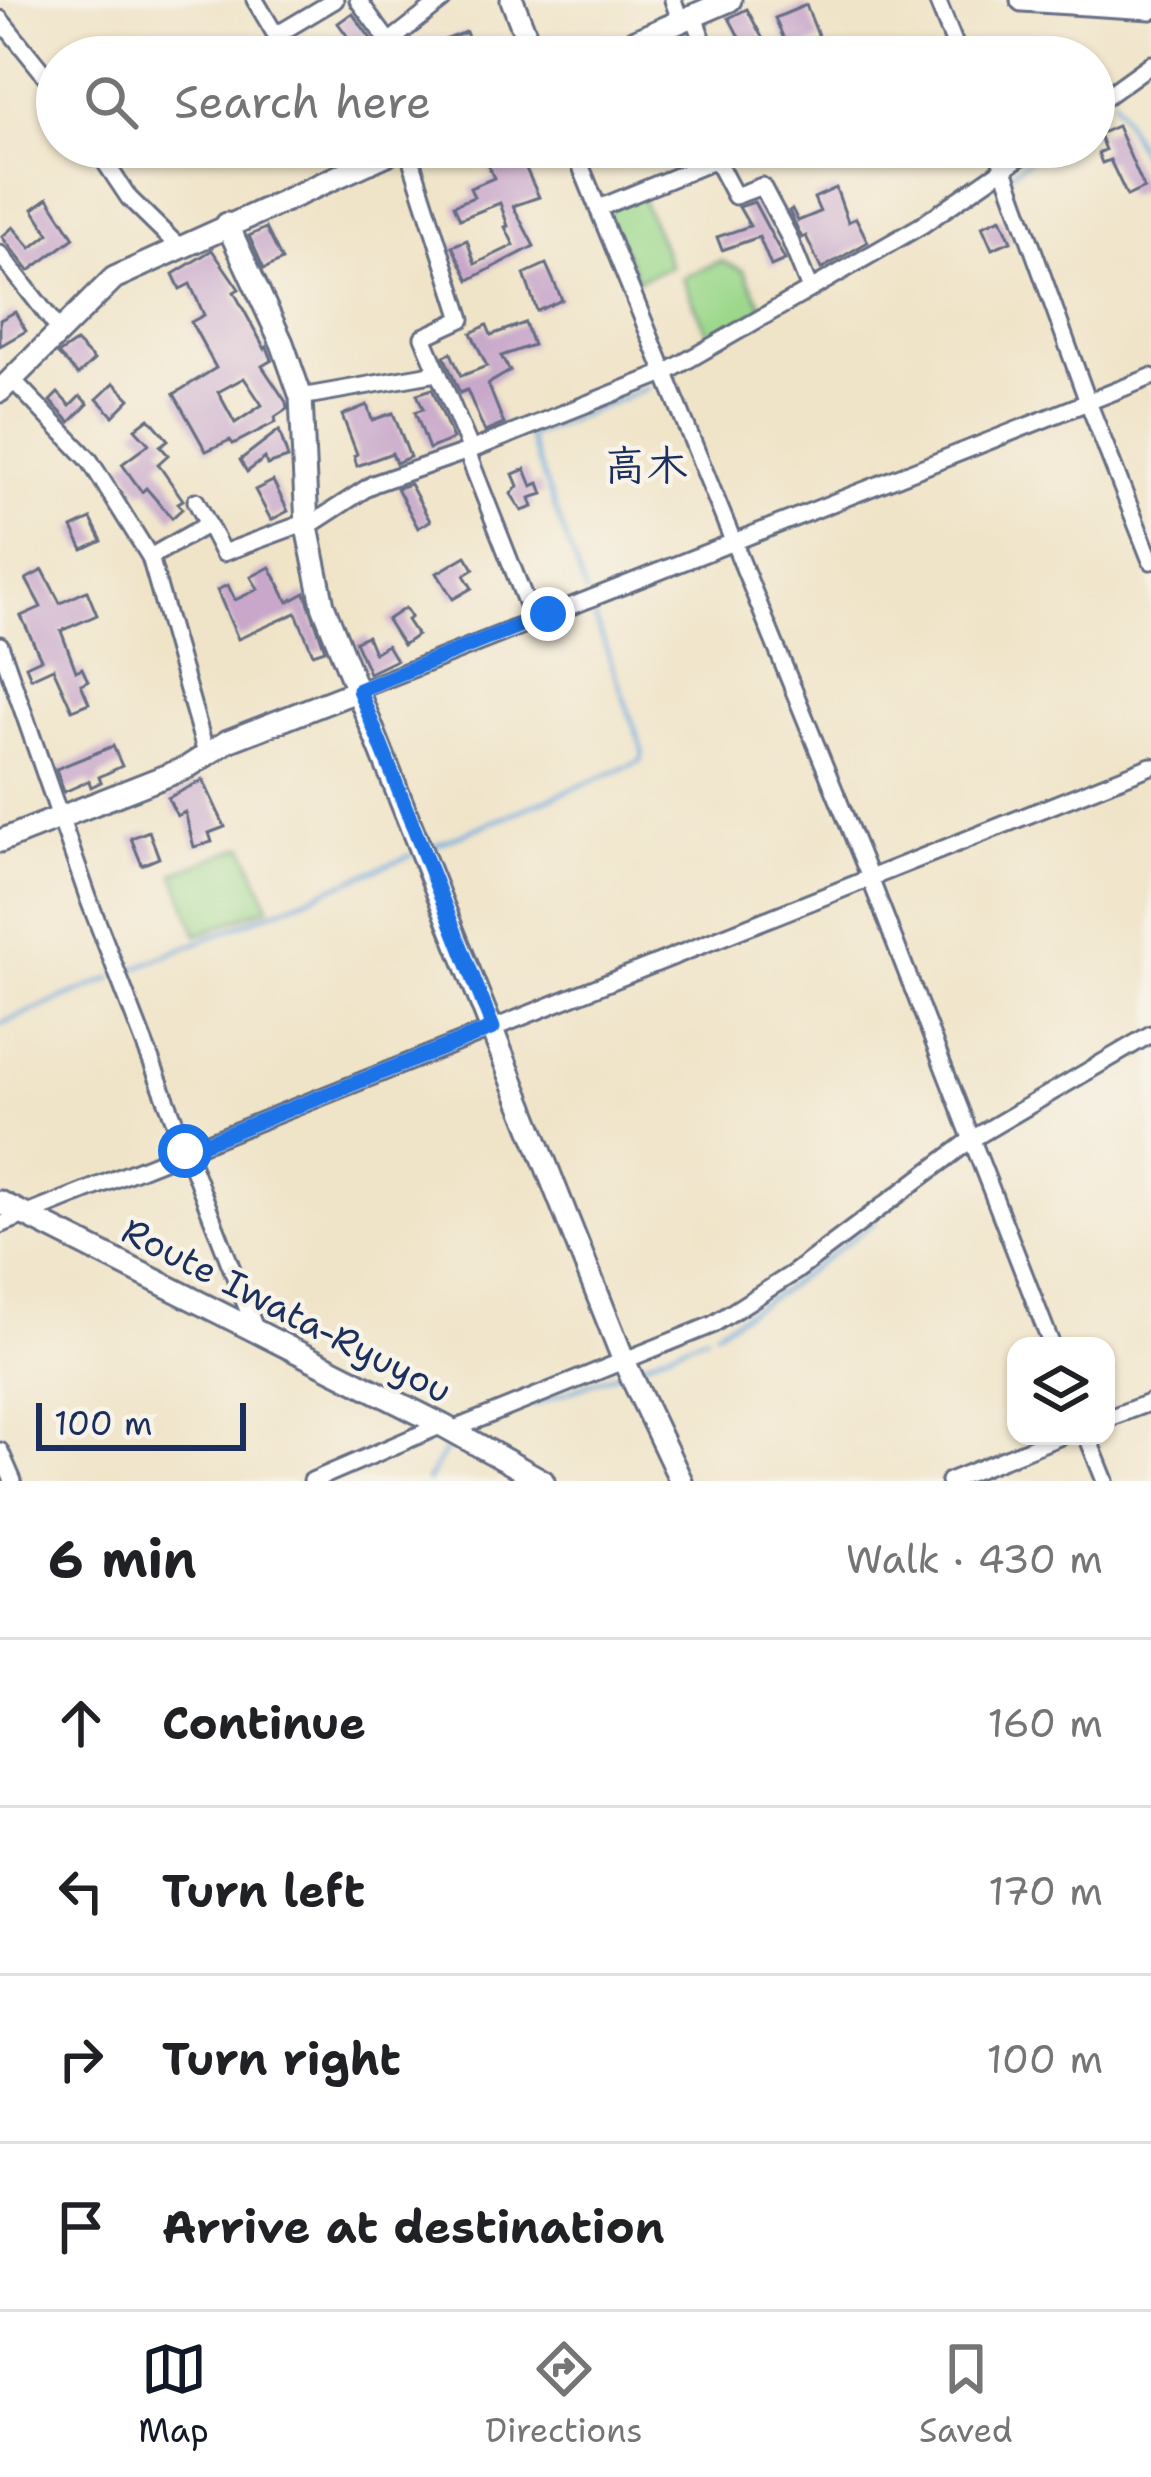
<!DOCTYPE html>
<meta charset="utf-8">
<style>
body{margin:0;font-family:"Shantell Sans","Klee One",sans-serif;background:#f2f2f2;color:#202124}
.controls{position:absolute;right:36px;bottom:36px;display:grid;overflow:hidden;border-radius:24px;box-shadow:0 3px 9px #0004}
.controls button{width:108px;height:108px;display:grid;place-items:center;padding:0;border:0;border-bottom:3px solid #e0e0e0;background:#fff;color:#202124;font:60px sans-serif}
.scale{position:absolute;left:36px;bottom:30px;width:210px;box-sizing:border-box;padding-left:12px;border:6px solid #1b2f5e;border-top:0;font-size:33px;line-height:42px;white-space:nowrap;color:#1b2f5e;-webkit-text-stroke:9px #f7f3e8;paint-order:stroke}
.stop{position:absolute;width:36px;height:36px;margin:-27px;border:9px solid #1a73e8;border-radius:50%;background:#fff}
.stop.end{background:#1a73e8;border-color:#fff;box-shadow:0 3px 12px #0008}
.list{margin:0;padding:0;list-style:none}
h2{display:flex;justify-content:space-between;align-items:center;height:156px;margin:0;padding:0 48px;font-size:51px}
h2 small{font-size:39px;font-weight:400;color:#757577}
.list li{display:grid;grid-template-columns:78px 1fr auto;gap:36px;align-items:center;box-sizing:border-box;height:168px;padding:0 48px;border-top:3px solid #e0e0e0}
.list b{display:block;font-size:45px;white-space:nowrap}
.list em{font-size:39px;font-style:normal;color:#757577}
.icon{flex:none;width:66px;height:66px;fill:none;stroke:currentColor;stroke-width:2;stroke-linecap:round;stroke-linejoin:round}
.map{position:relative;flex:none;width:1151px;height:1481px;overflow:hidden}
.search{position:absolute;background:#fff;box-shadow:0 3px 9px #0004;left:36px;right:36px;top:36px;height:132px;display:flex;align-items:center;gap:30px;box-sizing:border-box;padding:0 42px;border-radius:66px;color:#757577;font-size:45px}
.sheet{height:828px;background:#fff}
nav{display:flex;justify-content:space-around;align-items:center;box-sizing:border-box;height:168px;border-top:3px solid #e0e0e0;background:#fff;font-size:33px;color:#757577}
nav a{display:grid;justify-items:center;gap:6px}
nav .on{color:#111827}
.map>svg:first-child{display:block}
.green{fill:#9cd88c;stroke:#5c8475;stroke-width:3}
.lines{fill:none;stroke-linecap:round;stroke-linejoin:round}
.stream{stroke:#6aa8dc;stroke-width:4.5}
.building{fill:#c8a7ca;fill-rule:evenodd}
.street-casing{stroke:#666e83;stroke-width:21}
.secondary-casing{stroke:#666e83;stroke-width:27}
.street{stroke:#fff;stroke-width:15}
.secondary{stroke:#fff;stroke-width:21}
.route{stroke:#1a73e8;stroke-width:15}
.labels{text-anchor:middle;stroke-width:9;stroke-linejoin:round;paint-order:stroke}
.street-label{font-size:36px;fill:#1b2f5e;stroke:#f7f3e8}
.quarter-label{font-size:42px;font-weight:bold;fill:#1b2f5e;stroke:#f7f3e8}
</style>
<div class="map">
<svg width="1151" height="1481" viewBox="0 0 1151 1481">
<rect width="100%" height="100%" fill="#f7f3e8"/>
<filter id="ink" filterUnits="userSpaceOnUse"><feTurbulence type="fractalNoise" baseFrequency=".00833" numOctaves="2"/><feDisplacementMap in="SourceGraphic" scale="24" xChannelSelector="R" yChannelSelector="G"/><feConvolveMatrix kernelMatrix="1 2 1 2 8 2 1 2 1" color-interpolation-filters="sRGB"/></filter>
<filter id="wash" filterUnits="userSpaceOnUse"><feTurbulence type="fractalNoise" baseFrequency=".004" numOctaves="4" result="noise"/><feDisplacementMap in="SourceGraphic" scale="48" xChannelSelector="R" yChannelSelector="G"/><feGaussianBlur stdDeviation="2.7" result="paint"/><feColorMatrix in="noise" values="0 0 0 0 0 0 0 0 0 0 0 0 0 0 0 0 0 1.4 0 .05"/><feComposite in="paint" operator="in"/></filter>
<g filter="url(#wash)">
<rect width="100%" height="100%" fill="#f0e4c8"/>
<g class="green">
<path d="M639,192l32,74 -33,14 -34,-74z"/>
<path d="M721,261l23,10 19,37 -53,30 -28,-60z"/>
<path d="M244,846l25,61 -72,28 -23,-62z"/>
</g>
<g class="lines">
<g class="stream">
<path d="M1114,100l37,73"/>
<path d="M1008,175l40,-28"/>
<path d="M586,593l-57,-156 118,-49"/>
<path d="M428,848l213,-87 2,-10 -53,-147"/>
<path d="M123,973l289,-118"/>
<path d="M0,1024l112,-46"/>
<path d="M716,1331l67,-41 92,-68"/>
<path d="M634,1367l72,-32"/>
<path d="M533,1405l91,-34"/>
<path d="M427,1481l19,-32"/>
</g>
</g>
<g id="blocks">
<g class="building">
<path d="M806,5l14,35 -30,13 -15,-35z"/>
<path d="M747,9l17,32 -18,9 -17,-32z"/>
<path d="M352,13l20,27 -17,16 -6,-9 4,-3 -15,-21z"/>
<path d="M466,32l9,25h-42l-4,-11z"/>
<path d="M1117,126l27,62 -17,8 -17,-36 -8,3 -4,-10 7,-3 -6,-16z"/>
<path d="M489,147h10l2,4 20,-4 5,12 -4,1 17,37 -26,9 21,40 -65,34 -17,-34 15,-6 8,24 39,-19 -9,-18 3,-1 -8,-23 -40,16 -6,-14 20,-8 -4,-9 24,-10 -13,-28z"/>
<path d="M836,188l12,34 8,-4 12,24 -47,27 -15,-33 -4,2 -13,-27 3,-2 6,12 22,-9 -6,-14z"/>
<path d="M48,198l26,40 -45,33 -27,-34 11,-10 18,21 18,-14 -16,-25z"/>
<path d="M754,202l31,58 -14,6 -12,-29 -37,13 -5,-13 33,-11 -11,-19z"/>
<path d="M1001,218l10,23 -19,8 -10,-23z"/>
<path d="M266,228l16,32 -18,9 -15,-33z"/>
<path d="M212,250l27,39 -5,3 31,57 2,-2 5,13 -10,6 24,36 1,7 -12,8 1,5 -43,22 -3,-4 -24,11 -32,-57 42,-26 -25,-46 13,-7 -14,-31 -10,5 -7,-15zM244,378l18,27 -27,18 -17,-31z"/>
<path d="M546,264l16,36 -25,11 -13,-37z"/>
<path d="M15,312l11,19 -26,15v-26z"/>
<path d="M525,323l8,22 -32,11 9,15 -22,13 16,40 -19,8 -18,-42 -7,3 -16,-37 7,-3 10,23 26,-10 -16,-33 16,-8 4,10z"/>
<path d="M76,342l18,18 -16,15 -20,-21z"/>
<path d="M114,383l16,16 -17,17 -16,-17z"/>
<path d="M432,389l21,50 -24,10 -14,-37 8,-3 -6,-15z"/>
<path d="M58,393l12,13 10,-10 8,8 -18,18 -20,-21z"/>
<path d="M367,405l5,15 21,-7 17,44 -14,6 -4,-10 -35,13 -3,-10 3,-2 -15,-39z"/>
<path d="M149,418l19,22 -8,6 8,9 -10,9 25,36 -5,3 4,6 -10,9 -26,-30 -4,4 -20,-28 27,-20 -14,-15z"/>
<path d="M279,430l9,28 -21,7 -2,-7 -18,14 -7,-12z"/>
<path d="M525,469l7,17 7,-3 4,11 -13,4 3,9 -11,4 -11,-17 7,-8 -5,-12z"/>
<path d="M273,481l15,30 -17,9 -16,-30z"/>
<path d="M410,484l20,37 -12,7 -21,-40z"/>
<path d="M91,519l11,22 -19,9 -11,-22z"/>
<path d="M466,556l8,13 -10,6 8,13 -19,11 -16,-26z"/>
<path d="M270,567l18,35 17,-9 20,57 -12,4 -17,-41 -58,26 -21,-49 11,-5 7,15 23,-11 -7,-12z"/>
<path d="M43,570l17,33 27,-12 10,24 -36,16 15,40 6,-3 6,13 -7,3 8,19 -17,7 -19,-42 -22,10 -5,-12 15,-7 -20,-43 20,-9 -15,-28z"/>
<path d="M405,608l6,9 -4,3 10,15 -14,10 -16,-25z"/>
<path d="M367,636l7,17 13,-8 9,15 -27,13 -14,-32z"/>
<path d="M113,746l9,20 -23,11 2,5 -10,5 -2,-6 -25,11 -8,-23z"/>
<path d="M203,780l22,47 -16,6 3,9 -18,5 -9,-35 -8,4 -9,-18z"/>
<path d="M149,831l10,27 -17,7 -11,-27z"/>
</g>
</g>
</g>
<g filter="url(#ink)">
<use href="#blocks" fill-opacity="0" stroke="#666e83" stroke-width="3"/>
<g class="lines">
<defs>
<g id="street">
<path d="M255,0l19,32 9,-1 52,-31"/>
<path d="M358,0l31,42"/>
<path d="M673,0l7,20"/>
<path d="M937,0l23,57"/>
<path d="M693,14l16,43"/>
<path d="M0,19l57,71"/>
<path d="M370,57l73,-57"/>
<path d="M1094,105l57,-41"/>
<path d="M95,147l34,51 49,48"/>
<path d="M407,147l55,172 -39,18 48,113"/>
<path d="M573,147l297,731 182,468"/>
<path d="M720,147l-4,13 19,36 27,-10 26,49 22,54"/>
<path d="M996,147l92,255 63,159"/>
<path d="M599,208l117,-48"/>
<path d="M0,254l60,77"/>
<path d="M13,380l77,81 60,96 56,196"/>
<path d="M301,397l136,-24"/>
<path d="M467,452l66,168"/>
<path d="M196,501l27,52 84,-31"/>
<path d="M307,527l66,-43 98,-34 196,-78 255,-147 113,-78"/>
<path d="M150,557l58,-33"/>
<path d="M0,645l90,258 166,428"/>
<path d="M359,690l792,-313"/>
<path d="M0,1225l1151,-459"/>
<path d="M1106,1419l45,-17"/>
<path d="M452,1430l260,-105 83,-53 177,-133 179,-105"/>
<path d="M1087,1436l18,45"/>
<path d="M0,1451l13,30"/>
<path d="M312,1481l130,-56"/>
<path d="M949,1481l112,-45"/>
</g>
<g id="secondary">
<path d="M512,0l22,57"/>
<path d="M1022,0l129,8"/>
<path d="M598,57l132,-57"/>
<path d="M227,224l55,119 19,54 6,130 16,78 301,756 57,120"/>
<path d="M0,391l114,-113 289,-131"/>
<path d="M0,841l186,-73 42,-27 131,-51"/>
<path d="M0,1202l442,223 101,56"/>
</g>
</defs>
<use href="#street" class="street-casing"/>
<use href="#secondary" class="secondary-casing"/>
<use href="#street" class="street"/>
<use href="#secondary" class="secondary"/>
</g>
</g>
<g class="lines" filter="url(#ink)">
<path class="route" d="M185,1151l308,-123 -134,-338 189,-76"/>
</g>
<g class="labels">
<g class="street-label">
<text transform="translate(287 1310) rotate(27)" y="13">Route Iwata-Ryuyou</text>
</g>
<g class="quarter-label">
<text x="646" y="480">高木</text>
</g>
</g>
</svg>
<div class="controls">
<button><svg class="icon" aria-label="layers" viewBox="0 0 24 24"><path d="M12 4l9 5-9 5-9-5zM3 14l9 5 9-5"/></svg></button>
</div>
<div class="scale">100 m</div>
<div class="stop" style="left:185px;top:1151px"></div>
<div class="stop end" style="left:548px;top:614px"></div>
<div class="search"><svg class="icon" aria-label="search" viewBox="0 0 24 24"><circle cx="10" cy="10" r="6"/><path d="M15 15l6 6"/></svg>Search here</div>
</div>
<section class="sheet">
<h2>6 min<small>Walk · 430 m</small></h2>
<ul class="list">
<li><svg class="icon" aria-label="ahead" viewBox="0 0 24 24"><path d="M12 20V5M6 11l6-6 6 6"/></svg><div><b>Continue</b></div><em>160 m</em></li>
<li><svg class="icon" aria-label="left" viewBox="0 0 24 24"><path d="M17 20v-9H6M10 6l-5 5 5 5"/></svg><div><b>Turn left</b></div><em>170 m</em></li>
<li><svg class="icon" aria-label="right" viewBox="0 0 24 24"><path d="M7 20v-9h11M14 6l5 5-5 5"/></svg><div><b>Turn right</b></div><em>100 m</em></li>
<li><svg class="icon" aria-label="arrive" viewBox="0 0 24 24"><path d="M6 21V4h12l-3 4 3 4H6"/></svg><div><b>Arrive at destination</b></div></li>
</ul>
</section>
<nav>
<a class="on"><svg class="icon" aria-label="map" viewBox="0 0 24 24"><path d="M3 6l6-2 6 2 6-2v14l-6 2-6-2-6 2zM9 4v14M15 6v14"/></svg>Map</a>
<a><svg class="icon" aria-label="directions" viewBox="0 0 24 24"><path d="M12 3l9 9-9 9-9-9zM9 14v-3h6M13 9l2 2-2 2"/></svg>Directions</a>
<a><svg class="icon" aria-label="saved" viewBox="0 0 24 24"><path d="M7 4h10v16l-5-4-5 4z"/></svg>Saved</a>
</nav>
